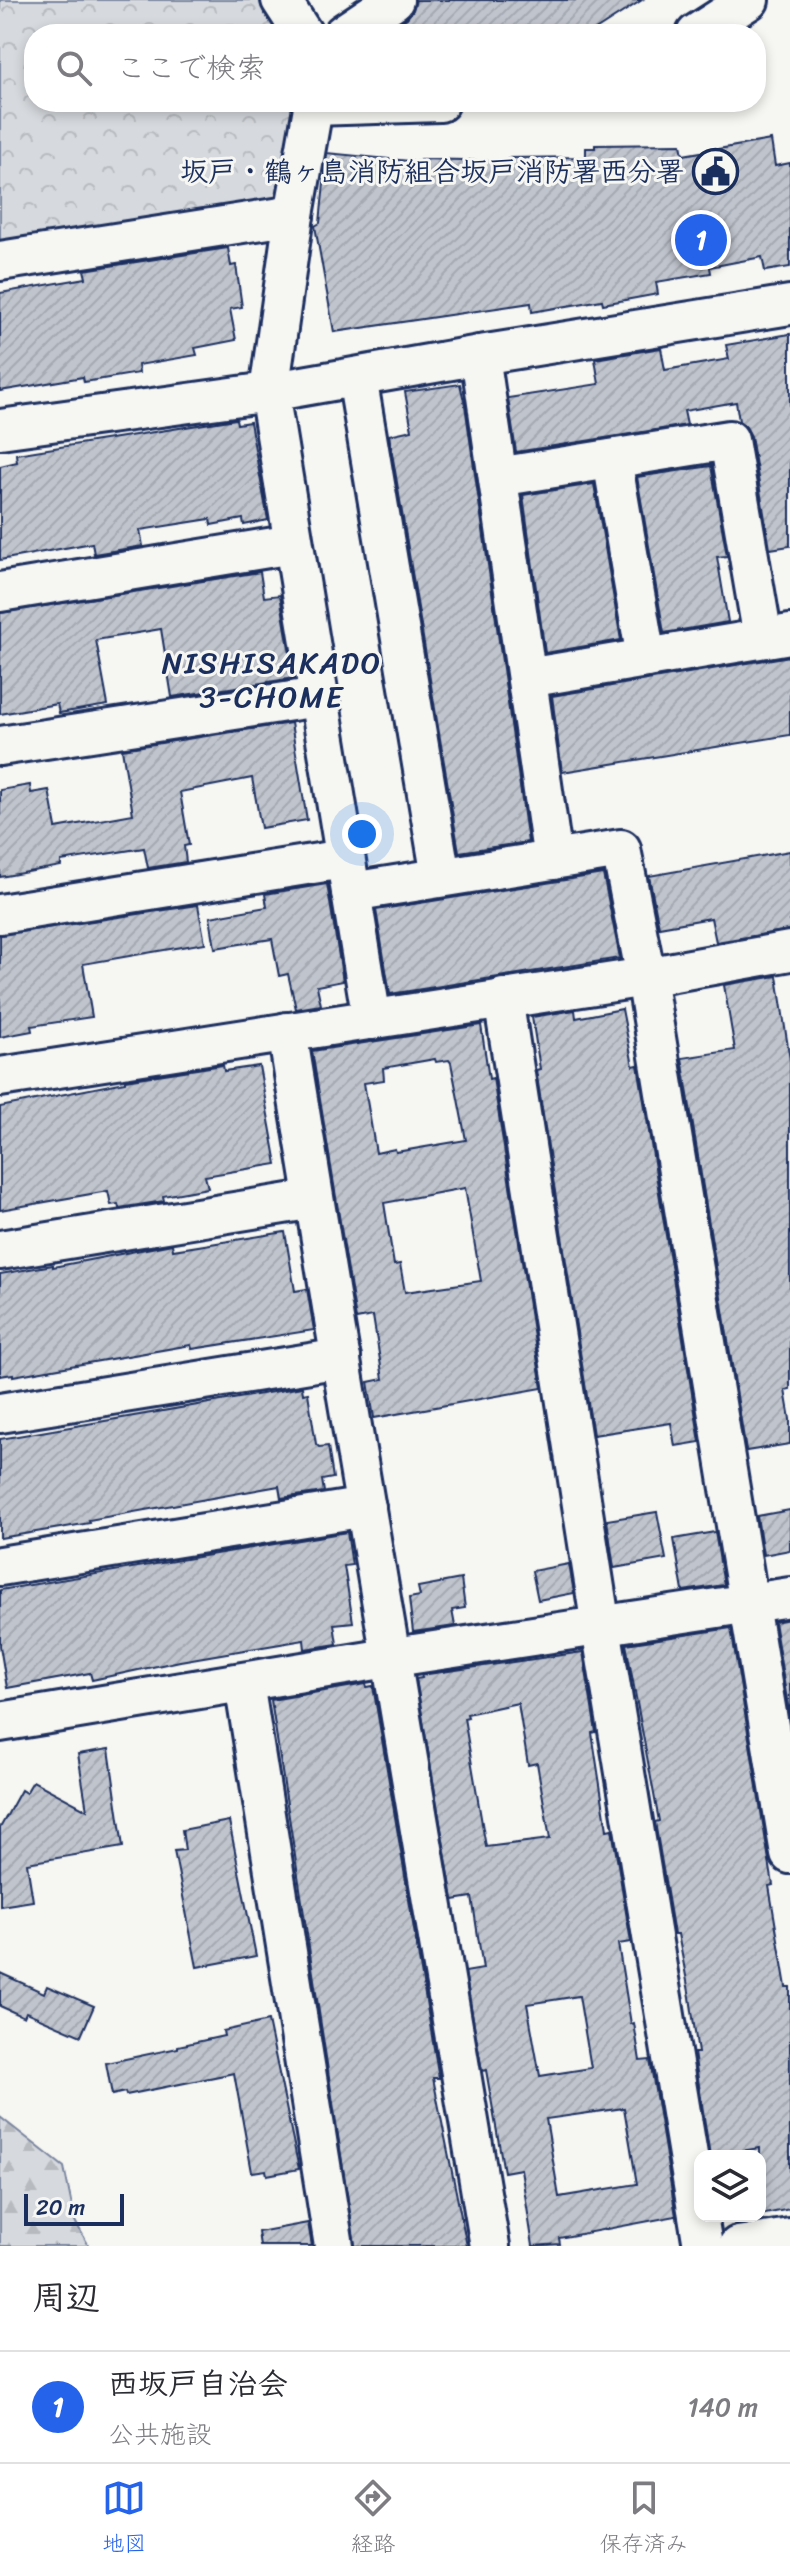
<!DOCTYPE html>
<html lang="ja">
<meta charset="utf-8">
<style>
body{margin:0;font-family:Sriracha,"Klee One",sans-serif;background:#f2f2f3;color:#2b2b33}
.controls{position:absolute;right:24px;bottom:24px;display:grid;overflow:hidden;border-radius:16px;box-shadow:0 4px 12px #0003}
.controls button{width:72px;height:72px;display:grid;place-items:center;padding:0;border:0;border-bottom:2px solid #e1e1e2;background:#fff;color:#2b2b33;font:40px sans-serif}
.scale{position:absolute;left:24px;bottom:20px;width:100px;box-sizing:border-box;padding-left:8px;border:4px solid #1b2f5e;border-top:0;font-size:22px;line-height:28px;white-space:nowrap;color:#1b2f5e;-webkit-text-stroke:6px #f6f6f2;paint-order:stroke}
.you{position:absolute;left:362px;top:834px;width:28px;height:28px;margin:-20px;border:6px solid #fff;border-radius:50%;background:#1a73e8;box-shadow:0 0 0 12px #1a73e833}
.badge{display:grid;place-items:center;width:52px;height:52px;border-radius:50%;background:#2563eb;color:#fff;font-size:26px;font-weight:700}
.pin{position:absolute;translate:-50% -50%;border:4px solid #fff;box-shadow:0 2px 8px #0006}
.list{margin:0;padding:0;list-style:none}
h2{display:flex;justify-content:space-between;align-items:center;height:104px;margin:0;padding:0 32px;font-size:34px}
h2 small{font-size:26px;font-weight:400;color:#7c7c81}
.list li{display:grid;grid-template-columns:52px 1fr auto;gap:24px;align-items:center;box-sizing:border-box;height:112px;padding:0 32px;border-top:2px solid #e1e1e2}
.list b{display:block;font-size:30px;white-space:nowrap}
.list p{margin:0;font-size:26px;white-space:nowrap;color:#7c7c81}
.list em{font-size:26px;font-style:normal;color:#7c7c81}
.icon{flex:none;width:44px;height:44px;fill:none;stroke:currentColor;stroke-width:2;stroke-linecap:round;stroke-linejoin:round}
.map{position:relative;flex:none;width:790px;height:2246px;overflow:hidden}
.search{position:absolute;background:#fff;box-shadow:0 4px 12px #0003;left:24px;right:24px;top:24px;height:88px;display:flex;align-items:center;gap:20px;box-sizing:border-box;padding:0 28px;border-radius:32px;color:#7c7c81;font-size:30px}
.sheet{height:216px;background:#fff}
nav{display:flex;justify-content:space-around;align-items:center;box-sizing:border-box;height:112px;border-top:2px solid #e1e1e2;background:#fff;font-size:22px;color:#7c7c81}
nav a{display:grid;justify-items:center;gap:4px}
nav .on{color:#2563eb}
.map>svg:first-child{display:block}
.forest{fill:url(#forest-firs);stroke:#78849e;stroke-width:2}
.park{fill:url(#park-crowns);stroke:#78849e;stroke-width:2}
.building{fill:url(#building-hatch);stroke:#1b2f5e;stroke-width:2;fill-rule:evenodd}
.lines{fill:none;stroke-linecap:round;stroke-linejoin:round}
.minor-casing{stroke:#1b2f5e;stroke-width:44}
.minor{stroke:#f6f6f2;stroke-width:38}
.labels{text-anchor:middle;stroke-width:6;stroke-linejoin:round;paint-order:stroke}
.poi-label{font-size:28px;font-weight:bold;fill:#1b2f5e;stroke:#f6f6f2;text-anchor:end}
.neighbourhood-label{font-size:30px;letter-spacing:2px;fill:#1b2f5e;stroke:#f6f6f2}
</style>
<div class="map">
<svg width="790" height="2246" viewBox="0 0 790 2246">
<defs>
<pattern id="forest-firs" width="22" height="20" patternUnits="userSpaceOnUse" patternTransform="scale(2)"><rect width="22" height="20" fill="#d6d9dd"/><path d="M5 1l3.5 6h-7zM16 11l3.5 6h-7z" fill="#b7bbc0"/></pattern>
<pattern id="park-crowns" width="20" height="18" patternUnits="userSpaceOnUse" patternTransform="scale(2)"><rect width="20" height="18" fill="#d6d9dd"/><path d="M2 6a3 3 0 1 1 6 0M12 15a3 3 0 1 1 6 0" fill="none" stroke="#b7bbc0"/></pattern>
<pattern id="building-hatch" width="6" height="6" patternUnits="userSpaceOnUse" patternTransform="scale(2)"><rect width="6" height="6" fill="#c0c4cd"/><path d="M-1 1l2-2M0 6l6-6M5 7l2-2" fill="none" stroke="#a4a9b2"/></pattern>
</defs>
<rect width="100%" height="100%" fill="#f6f6f2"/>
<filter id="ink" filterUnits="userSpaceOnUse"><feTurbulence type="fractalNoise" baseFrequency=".0125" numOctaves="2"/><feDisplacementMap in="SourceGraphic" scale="16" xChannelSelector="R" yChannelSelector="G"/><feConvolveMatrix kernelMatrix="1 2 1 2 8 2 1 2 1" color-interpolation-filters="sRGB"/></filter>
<g filter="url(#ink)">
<path class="forest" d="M0,2117l64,50 11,54 14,25h-89z"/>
<path class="park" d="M0,0h262l22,34h-250v68h262l-14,93 -8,9 -274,45z"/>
<g class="building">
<path d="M416,0h226l-53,34h-206l24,-16 6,-8z"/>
<path d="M771,140l4,26 15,-3v104l-25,4 -3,-14 -52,10 1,6 -55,9 2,12 -55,10 -1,-4 -70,12 -1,-9 -197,29 -19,-106 5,-3 7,-70 93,9v-3l88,2v-3l78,-1v-9h9v-3l86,-1 2,11z"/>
<path d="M228,248l3,18 5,-1 6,42 -12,2 6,31 -41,8 2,7 -59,10 1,8 -55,9 -1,-5 -83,14v-98l86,-15 -2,-8z"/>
<path d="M790,334v212l-20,3 -19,-113 -5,-9 -7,-6 -3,-19 -52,9 3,14 -171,27 -8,-54 91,-14 -4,-25 66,-11 4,22 64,-11 -3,-14z"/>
<path d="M460,384l5,21 63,437 -69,10 -70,-417 23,-5 -7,-38z"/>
<path d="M236,419l1,5 13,-2 18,98 -24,5 -1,-6 -32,6 -1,-6 -70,11 3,16 -49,8 -2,-11 -92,17v-94l17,-4 -1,-8z"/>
<path d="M711,466l16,90 -10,1 11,65 -64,11 -27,-156z"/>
<path d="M594,484l27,156 -76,13 -22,-158z"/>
<path d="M260,572l4,25 16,-2 14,83 -122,19 -11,-68 -65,11 12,65 -49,8 -2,-9 -57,10v-101z"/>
<path d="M790,656v79l-228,37 -10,-76z"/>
<path d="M291,723l16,97 -46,8 -9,-50 -72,14 9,53 -5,1 2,16 -38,6 -4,-20 -83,13v5l-61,11v-87l30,-5 1,8 18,-3 7,38 77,-14 -11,-65z"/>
<path d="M790,851v79l-74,12 -5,-24 -52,9 -10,-51z"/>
<path d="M603,874l17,84 -230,36 -14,-84z"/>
<path d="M327,884l16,97 -26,5 4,19 -25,4 -8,-35 -9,2 -7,-37 -57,9 -5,-31 57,-10 -2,-13z"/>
<path d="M198,905l7,38 -122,21 9,53 -61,9 1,5 -32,6v-102z"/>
<path d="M777,976l13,84v329l-5,1 5,29v25l-44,7 -64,-393 53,-8 -11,-65z"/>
<path d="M622,1009l11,57 5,-1 62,377 -25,4 -4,-23 -78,12 -57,-365 4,-1 -8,-52 43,-7 1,8z"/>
<path d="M481,1025l8,54 4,-1 49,310 -168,30 -6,-36 15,-3 -10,-63 -17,3 -44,-268zM435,1059l1,3 13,-2 2,3 15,77 -70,12 -1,-3 -19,4 -12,-70 20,-3 -1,-12zM465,1188l16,93 -76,11 -5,-28 -6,1 -10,-62z"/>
<path d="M223,1065l1,6 35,-5 18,98 -72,12 3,12 -45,8 1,5 -45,7 -1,-4 -7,1 -3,-14 -108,19v-103l125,-25v-2z"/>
<path d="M285,1232l10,59 12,-2 7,41 -122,19 -1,-4 -178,31v-2l-13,2v-102l53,-9v2l119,-23 1,6z"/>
<path d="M302,1387l1,7 5,-1 8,51 3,3 9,-1 5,32 -11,2 2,12 -43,6 -2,-12 -190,34 1,3 -90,15v-99z"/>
<path d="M790,1510v40l-27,5 -6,-39z"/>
<path d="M657,1512l9,47 -52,9 -7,-48z"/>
<path d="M347,1532l5,33 -8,1 9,56 -19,2 3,20 -32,5 -1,-9 -124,21 -88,19 -2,-7 -83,15 -7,-42v-56z"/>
<path d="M715,1532l9,53 -41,6 -9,-52z"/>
<path d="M569,1564l5,29 -36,7 -6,-29z"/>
<path d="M461,1579l4,29 -13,2 3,16 -42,6 -4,-34 11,-2 -2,-9z"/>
<path d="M790,1619v99l-16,-96z"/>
<path d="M731,1628l42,257 -4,1 17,101h4v222l-30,6v-67l-50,8 -16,-103h4l-8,-56 -12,-63h-4l-19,-112 4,-1 -33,-177z"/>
<path d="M583,1652l13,80 -4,1 15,97 5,-1 19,113 -13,2 13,80 3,-1 6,38 10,-1 26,156 -117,22 1,6 -27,2 -12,-77 -17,3 -18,-102 -4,1 -17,-99 18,-3 -11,-72 -19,3 -37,-221 6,-1 -1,-3zM518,1703l10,62 9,-2 13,76 -64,8 -22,-129 4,-1 -1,-3zM579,1996l12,72 -51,8 -13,-72zM624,2108l13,76 -78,13 -13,-78z"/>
<path d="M366,1684l1,3 6,-1 66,392h-6l34,168h-112l-84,-546z"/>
<path d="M109,1749l14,98 -96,16 6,38 -33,5v-78l21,-38 5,3 7,-12 54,29 -9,-56z"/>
<path d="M229,1821l27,135 -59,11 -23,-116 11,-1 -3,-20z"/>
<path d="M0,1973l44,20 3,-7 47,20 -13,30 -55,-24 -2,5 -24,-11z"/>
<path d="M268,2021l31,148 -32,6 -1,-5 -14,2 -18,-99 -108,22 -1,-3 -13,3 -6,-32 72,-15v-2l46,-10 -1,-5z"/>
<path d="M308,2223l4,23h-52l-2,-14z"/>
</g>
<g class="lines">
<defs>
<g id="minor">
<path d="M281,0l22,34"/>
<path d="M343,34l51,-34"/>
<path d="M696,34l53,-34"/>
<path d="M314,102l-20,113 -25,177 103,628"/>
<path d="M313,106l127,-4"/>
<path d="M0,261l294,-46"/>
<path d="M480,355l73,505"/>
<path d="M357,377l84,500"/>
<path d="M0,429l269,-37 211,-37 310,-50"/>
<path d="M612,459l34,199"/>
<path d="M498,477l231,-37 34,198"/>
<path d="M0,592l293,-48"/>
<path d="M527,678l263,-44"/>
<path d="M0,746l318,-49"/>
<path d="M351,892l270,-43 25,128 144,877"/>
<path d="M0,914l344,-55"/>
<path d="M503,998l98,629 102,619"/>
<path d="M287,1032c66,405 133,810 203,1214"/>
<path d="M0,1077l646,-100 144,-26"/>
<path d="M0,1250l314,-51"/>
<path d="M0,1413l341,-55"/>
<path d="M0,1566l366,-59"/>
<path d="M244,1683l90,563"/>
<path d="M0,1722l388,-64 402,-61"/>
<path d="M738,2246l52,-8"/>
</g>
</defs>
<use href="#minor" class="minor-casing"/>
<use href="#minor" class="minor"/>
</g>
</g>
<defs>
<symbol id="civic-ring" viewBox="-11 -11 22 22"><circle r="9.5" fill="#f6f6f2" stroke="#1b2f5e" stroke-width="1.5"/><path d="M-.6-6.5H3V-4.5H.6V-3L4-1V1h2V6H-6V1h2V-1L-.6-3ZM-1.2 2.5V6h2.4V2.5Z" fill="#1b2f5e"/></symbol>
</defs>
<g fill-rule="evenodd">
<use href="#civic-ring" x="690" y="146" width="51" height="51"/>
</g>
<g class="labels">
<g class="poi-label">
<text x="684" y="181">坂戸・鶴ヶ島消防組合坂戸消防署西分署</text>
</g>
<g class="neighbourhood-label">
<text x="272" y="673">NISHISAKADO<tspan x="272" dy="34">3-CHOME</tspan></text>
</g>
</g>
</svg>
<div class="controls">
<button><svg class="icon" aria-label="layers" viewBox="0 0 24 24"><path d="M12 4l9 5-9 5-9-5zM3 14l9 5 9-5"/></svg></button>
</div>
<div class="scale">20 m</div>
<div class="you"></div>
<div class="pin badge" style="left:701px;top:240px">1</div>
<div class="search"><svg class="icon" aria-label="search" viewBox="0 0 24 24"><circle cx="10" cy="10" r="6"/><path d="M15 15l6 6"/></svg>ここで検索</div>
</div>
<section class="sheet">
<h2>周辺<small></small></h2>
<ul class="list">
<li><span class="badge">1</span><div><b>西坂戸自治会</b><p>公共施設</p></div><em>140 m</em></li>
</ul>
</section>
<nav>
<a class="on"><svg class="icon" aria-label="map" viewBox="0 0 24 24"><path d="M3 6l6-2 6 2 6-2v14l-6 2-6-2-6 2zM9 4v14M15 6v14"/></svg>地図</a>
<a><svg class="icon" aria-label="directions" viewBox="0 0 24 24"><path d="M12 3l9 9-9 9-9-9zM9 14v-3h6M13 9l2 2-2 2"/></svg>経路</a>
<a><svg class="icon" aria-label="saved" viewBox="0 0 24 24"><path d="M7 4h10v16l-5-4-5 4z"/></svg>保存済み</a>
</nav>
